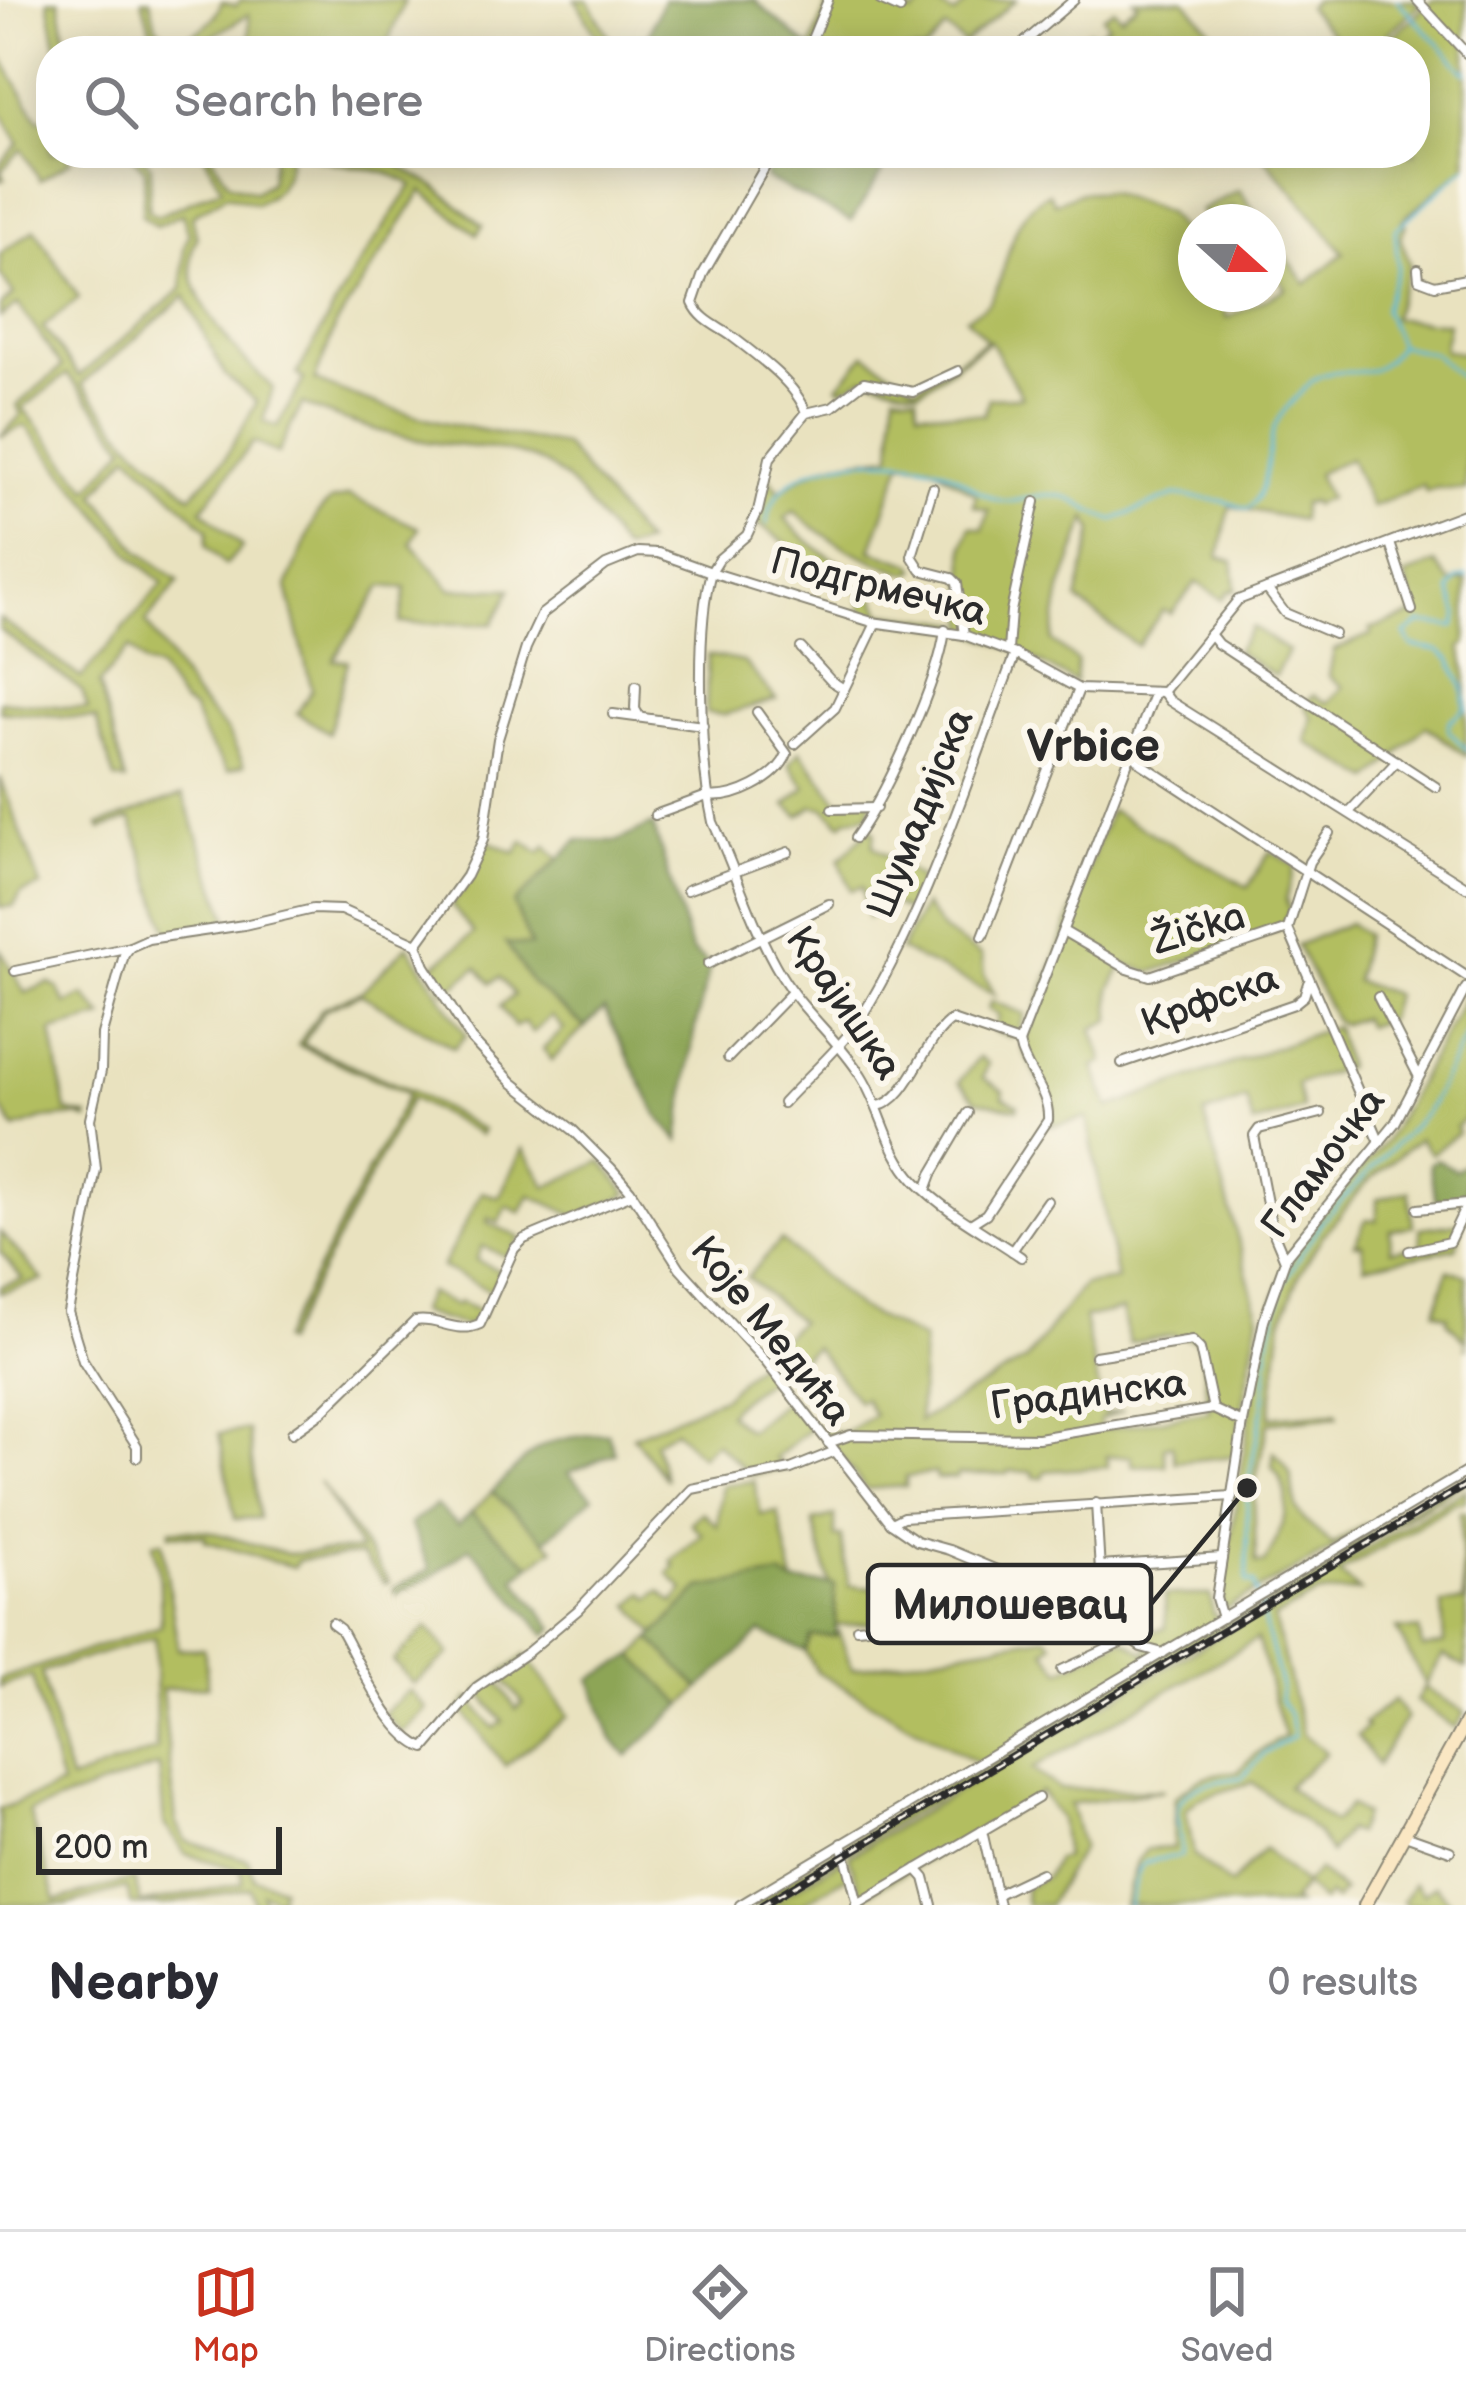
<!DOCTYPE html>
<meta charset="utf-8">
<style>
body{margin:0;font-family:"Balsamiq Sans",sans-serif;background:#f2f2f3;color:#2b2b33}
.compass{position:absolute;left:1178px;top:204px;width:108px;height:108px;border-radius:50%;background:#fff;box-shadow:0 6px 30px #0003;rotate:111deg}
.scale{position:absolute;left:36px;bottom:30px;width:246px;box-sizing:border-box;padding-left:12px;border:6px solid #2b2b2b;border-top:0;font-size:33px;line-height:42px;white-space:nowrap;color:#2b2b2b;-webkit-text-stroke:9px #fbf7ec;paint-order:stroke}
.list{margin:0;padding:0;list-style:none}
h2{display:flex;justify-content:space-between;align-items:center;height:156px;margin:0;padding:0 48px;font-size:51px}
h2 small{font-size:39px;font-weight:400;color:#7c7c81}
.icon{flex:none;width:66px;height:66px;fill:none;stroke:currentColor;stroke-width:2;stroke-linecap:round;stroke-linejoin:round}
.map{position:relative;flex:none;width:1466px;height:1905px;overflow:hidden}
.search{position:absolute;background:#fff;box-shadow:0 6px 30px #0003;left:36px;right:36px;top:36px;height:132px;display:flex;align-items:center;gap:30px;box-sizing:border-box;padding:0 42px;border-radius:48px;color:#7c7c81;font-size:45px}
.sheet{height:324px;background:#fff}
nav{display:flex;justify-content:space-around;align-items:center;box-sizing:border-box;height:168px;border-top:3px solid #e1e1e2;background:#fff;font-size:33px;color:#7c7c81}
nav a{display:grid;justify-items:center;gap:6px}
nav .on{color:#c8321e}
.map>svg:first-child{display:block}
.green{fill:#b2be60;stroke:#6e7446;stroke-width:3;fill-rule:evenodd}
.forest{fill:#8da556;stroke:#5c6840;stroke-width:3}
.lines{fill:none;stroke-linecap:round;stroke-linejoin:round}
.stream{stroke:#5dbbdb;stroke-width:3}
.street-casing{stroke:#8a8675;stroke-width:12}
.secondary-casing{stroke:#8a8675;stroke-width:16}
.street{stroke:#fff;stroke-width:8}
.secondary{stroke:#fae7c3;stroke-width:12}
.rail-casing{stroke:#2b2b2b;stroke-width:8}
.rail{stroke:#fbf7ec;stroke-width:3;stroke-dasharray:9;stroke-linecap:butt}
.labels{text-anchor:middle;stroke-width:12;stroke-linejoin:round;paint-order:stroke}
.street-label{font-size:39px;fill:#2b2b2b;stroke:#fbf7ec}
.quarter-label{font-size:45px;font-weight:bold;fill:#2b2b2b;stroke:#fbf7ec}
.leader{fill:none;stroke:#2b2b2b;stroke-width:4.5}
.callout-dot{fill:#2b2b2b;stroke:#fbf7ec;stroke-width:4.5}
.callout{fill:#fbf7ec;stroke:#2b2b2b;stroke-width:4.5}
.callout-label{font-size:42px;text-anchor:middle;font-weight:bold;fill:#2b2b2b}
</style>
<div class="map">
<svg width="1466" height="1905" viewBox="0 0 1466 1905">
<rect width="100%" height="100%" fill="#fbf7ec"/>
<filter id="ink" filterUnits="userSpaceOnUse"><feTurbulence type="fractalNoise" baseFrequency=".00833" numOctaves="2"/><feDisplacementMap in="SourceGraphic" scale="24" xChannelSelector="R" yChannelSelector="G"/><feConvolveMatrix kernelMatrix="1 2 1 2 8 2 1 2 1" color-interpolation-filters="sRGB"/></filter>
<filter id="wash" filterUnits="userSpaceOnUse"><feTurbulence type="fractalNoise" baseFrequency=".004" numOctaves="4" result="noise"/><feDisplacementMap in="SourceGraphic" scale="48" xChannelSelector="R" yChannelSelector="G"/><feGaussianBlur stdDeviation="2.7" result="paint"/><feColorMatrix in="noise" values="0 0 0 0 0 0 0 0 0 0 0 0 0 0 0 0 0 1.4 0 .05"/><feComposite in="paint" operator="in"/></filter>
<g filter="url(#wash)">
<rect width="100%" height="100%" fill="#e9e2bf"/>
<g class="green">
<path d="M48,0h11l9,51h-11z"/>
<path d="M142,0h8l6,26 15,14c24,-3 42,-15 51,-38l14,4 4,-6h165l-21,51h-134l-1,-37 -47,29 -25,8 -24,-12z"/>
<path d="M576,0h12l29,51h-12z"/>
<path d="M830,0h64l19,14 15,-14 26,15 16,-15h46l-52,44 -18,-16 -21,23h-112l-3,-2z"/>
<path d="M1134,0h51l45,51h-50l-19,-23 -39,23h-44l-6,-6 17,-14 5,6 14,-12 -5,-8 11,-8 7,8 17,-13z"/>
<path d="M1315,0h99l5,5 -51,46h-21l-40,-44z"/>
<path d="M1433,0h33v167l-64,53 4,4 -6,14 10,26 -18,54 56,5 -4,27 22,4v136l-29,-2 -11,4 -3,-7 -52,22 -21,-49 -33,16 11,24 -14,7 -2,-4 -10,3 -1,16 -71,-14 -11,51 14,4 3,29 -7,1 -7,8 -26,-17 -25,32 -8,-4 -26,36 -60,-46 16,-69 -6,-13 -26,72 -9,51 25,20 -2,21 -52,-29 -56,-22 -3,-86 7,-19 12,3 6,-19 -15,-4 2,-12 -45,-29 -29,-3 -31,88 42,14 3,6 -8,3c-44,-14 -80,-31 -114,-62l-9,7c22,26 47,43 78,56l19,39 78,10 1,7 -98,-14 -4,-29 -36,-18 -66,-46 11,-46 12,14c38,-30 65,-31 112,-36l3,-63 22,3 1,15 66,5 5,-17 33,-1 -32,-56 -71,50 -55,-14 -22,12 -4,-3 27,-32 51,33 71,-47 -21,-23c8,-4 19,-9 24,-16 23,-38 15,-85 59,-108l6,10 26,-11h28l58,21 29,37v44h23l8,24 59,-29 -18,-28v-30l38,53 38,-31 -83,-100h154v-102h-39z"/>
<path d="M0,55l39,66 12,-8 -3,10 3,30h15l5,8 -31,19 -18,-31 -21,22 4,8 -5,2v-17l19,-21 -19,-32z"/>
<path d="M129,153h11l11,13 -3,44 9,6 65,-28 -19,-35h7l19,30 26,9 15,-10 4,-29h16c-2,27 -10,39 -34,51l-29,-9 -35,21 5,22c-27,46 43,120 76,150l-10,33 14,6 27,-48 -7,-5 55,-99 60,-90c-32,-21 -75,-16 -109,-32h74l59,34 47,39 -6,8 -55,-43 -86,134 -21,55c80,37 163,50 249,65l81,98 -22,7c-22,-27 -45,-66 -75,-84 -33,-20 -82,-18 -120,-24 -44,-8 -85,-21 -126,-38l-24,49 -25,-11 -51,67 40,38 -17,18 -19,-20 2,-15 -79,-76 -34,40 46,59 38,28 -33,41 47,72 34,37 17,34 -16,6 -24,-34 -11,-27 -11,-7 -24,-34 -13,-5 -16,-16 -30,36 27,97 -11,-2 -19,-60 -96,-8v-10l88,8 -6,-18 -82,-61v-11l81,59 82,-95 -28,-24 -110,-134 -25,12 21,-22 -4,-10 45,-38 -44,-63 -18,13v-11l14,-11 -14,-21v-20l35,-25 44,69 -36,29 36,49 103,-87 2,-42 5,-12 -7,-21 -26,12 -14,-11 3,-45zM185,296l40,79 32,27 -33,58 -33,36 -56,-49 -53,-63zM67,374l59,72 -37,43 -66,-81z"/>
<path d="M1239,190l23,32h-19l-10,-15 -25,14 -8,-10z"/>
<path d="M349,496l70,32 -8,15 40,46h60l-18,35 -93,-1 6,-35 -24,-2 -49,74 15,1 -19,72 -32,-20 15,-23 -25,-103 30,-73 13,-13z"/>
<path d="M1435,563l15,19 16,-2v64l-5,3 5,29v80l-40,-30 -55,54 -65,-38 6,-25 -8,-13 10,-9 13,8 16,-16 -14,-11 5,-26 38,-16 -2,-5 46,-15 -11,-38z"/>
<path d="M1252,627l36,24 -13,25 -39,-25z"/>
<path d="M708,655l36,7 32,37 -52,16 -18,-2z"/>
<path d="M800,751l39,51 34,-6 -4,19 -22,4 -6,5 -16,-16 -12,-2 -14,10 -13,-11 20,-18 -17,-23z"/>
<path d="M0,777l41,109 -20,7 -7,13 -14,1z"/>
<path d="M183,795l47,130 -61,10 -38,-116 -30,10 -2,-4z"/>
<path d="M1110,810l138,77 22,-36 25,15 -9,34 4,11 -10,18 -128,43 -28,-8 -14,25 1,31 -18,9 11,33 -10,5 15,41 226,-82 12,41 -50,17 6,25 -50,15 -7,-25 -42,16 55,201 -25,140 -59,6 -3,-17 -8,2 2,18 -33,1 -2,-10h-24l1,11 -63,4 -2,6h-9l-1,-5 -24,-1 -1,3h-50l-1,4 -21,1 -1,-6 -29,4v9l-40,3 -46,-59 25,3 29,-18 -10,-17 -6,3 -43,-54 -35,29 -16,-20 35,-35 -52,-44 34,-37 77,68 65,32 -4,81 107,-61 57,-75 34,-5 -30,-162 -36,8 3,-17 -32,-61zM1122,1310l7,33 42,-8 23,4 7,9 8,63 -108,19 -2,-10 25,-10 -20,4 -20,-96z"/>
<path d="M870,828l5,4 -2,14 47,32 -10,34 -20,-9 -22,15 -6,-31 -11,3 -12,-30z"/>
<path d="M488,841l28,12 7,-12 17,12 6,-7 13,13 -45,45 18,43 -25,-3 25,40 53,43 -33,33 -9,-11 21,-20 -13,-13 -19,17 -8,-11 -9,5 -15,-21 14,-11 -14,-18 -9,6 -14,-16 -31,25 -15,-24 43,-35 -23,-28 16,-21z"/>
<path d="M924,905l19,26 39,25 2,19 11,20 -95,-45z"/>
<path d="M1349,923l16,12 -10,46 39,13 -6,25 -22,8 -5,-9 -19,6 -7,-4 -38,-75z"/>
<path d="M408,945l58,90 -12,13 -94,-54 -36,16 -21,34 111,48 68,38 -2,5 -69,-37 -127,245 -4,-2 128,-247 -110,-49 24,-37 39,-16z"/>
<path d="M0,949l25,44 24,-10 9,5 8,16 18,-9 20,22 -52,14 14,80 22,5v4l-10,-4 -35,3 -28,10 -15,-23z"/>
<path d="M1466,995v122l-10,10 2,6 -27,21 -12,-15 -53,44 -43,52 -23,38 -18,47 -12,97 67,-5 1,4 -70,7 -14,64 2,76h9c16,-31 34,-66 7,-96l2,-15c25,26 14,26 22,55 5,14 25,27 36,37l34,-20 3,4 -144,81 -4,-7 42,-272 29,-78 28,-38 65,-72z"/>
<path d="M991,1001l34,13 -6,18 -8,5 -17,-6 5,-16 -11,-6z"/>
<path d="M979,1057l9,6 -5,15 21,13 -1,6 15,8 -1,4 -41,-9 -17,-18z"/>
<path d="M523,1148l24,39 55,-26 26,33 -51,23 -47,-22 -9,18 -14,-7 -8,16 -11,-4 -1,4 34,16 -14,19 -25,-11 -6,14 24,11 -8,21 -50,-25 40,-75 17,5z"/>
<path d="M1409,1191l4,35 -23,4 1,20 30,-4 -1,-18 43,-6 -7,26 -92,18 -2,-22h-7l11,-25 11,1v-21z"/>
<path d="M0,1232l43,48 -43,13v-7l23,-7 -23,-27z"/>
<path d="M1448,1270l18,5v74v-8l-19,-20 1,-5 -13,-5z"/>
<path d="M428,1293l28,13 3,-4 23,10 -2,5 -16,9 -46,-14z"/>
<path d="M759,1361l14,14c-15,14 -35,22 -45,39l20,17 40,-33 23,30 -36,30 12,11 -36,6 -36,-33 -15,14 -25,-26 -21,12 12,38 -33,-44 90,-39z"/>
<path d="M248,1430l11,88 -24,1 -16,-85z"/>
<path d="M1466,1476v5l-197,118 -2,-3z"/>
<path d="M319,1481l70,101 -5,1 -23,-28 -63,5 -5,7 -88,-26v-5l-35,-2v-5l38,2 79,23 73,-4z"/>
<path d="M754,1481l7,34 17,-3 16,71 -93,5 -46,46 -24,-29 13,-13 6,7 10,-8 14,12 10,-13 -16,-16 7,-8 -4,-5 31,-27 -11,-11 11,-11 15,14 5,-41z"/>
<path d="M1466,1489l-1,12 -9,1 -117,71 20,18 -42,3 -43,24 29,116 23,19 -39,33 46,37 17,-18 14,10 -8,19 -9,-4 -17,23 -13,-21 -65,-50 -54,17 -12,11 8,45 36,30 34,-36 40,35 14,-14 25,21 -8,10 -6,-6 -7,7 -17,-17 -13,17 4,3h-172l14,-45 9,-11 26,-1 2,-51c24,-20 34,-24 63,-25l18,-18 29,-18c-13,-33 -16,-64 -28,-97l-225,130 27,20 105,1 -94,14 12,43 -34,58h-22l-2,-16 22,-12 10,-18 9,-2 -5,-38 -19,-27 -14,11 -160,91 -6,-1 -12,-37z"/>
<path d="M492,1492l62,56 -23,17 -60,-52z"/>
<path d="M1460,1512h6v156l-23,-13 -17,30 -30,-56 23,1 3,18 22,-4 -2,-40 21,-2z"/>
<path d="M835,1516v21l6,-1 8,50 95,4 1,26 -109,10 -2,-41 -4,-1 -17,-63z"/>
<path d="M162,1541l16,108 26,-1 4,38 -46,3 14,133 10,19 62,19 6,18 28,9 -3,12 -17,-6 2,12h-9l-5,-17 -87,17h-32l-4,-17 -61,17h-66v-96l61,-23 -29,-110 -32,11v-8l161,-53 -1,-45 -7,-38zM155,1637l1,113 -86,31 -29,-109zM159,1766l5,57 21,31 56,16 1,13 -101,21 -7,-25 -78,22 -27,-89z"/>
<path d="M1165,1595h45l3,18 8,10 31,-18 1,5 -405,241 -1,-7 134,-79 -164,-93 -12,-21 6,-15h25l3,-4 13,37 195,-33 6,7 -8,7 16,20 62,-31 24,15 1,-22 18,-4z"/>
<path d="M427,1627l23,27 -36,30 -21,-23z"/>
<path d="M651,1639l49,50 -17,16 -49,-49z"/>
<path d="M526,1655l43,61 -64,50 -44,-58 8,-10 25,30 9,-6 -24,-31 17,-13 20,31 7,-6 -23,-28z"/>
<path d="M1424,1687l41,25 -9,16 -40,-27z"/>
<path d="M409,1690l18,19 -25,24 -19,-20z"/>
<path d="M1394,1700l12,17 -29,48 -20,-29 10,-9 -3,-4z"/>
<path d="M836,1851l6,4 -84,50h-12z"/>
<path d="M844,1859l5,16 -49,30h-33z"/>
<path d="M1414,1883l9,11 12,-9 17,20h-45l-4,-4z"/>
</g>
<g class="forest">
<path d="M663,0h91l59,51h-171z"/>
<path d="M748,153h146l-43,68 -86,-43 4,-9z"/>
<path d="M653,824l38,126 19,15 -16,67 -15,109 -21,-25 -54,-107 -19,18 -53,-43 -26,-41 25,3 -17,-42 64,-64 39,1z"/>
<path d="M1437,1159l18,11 11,-7v36l-30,2 -7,-37z"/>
<path d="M608,1433l7,20 -47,20 25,24 -48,43 -53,-48c49,-49 46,-52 116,-59z"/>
<path d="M436,1505l22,20 13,-12 60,52 -16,13 39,50 -8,7 -76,-88 -36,28 -38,20 -3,-6 37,-20 -20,-45z"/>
<path d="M781,1575l13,8 40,1 2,52h-25l-6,15 -44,-19 -61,57 -49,-50 50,-51z"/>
<path d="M634,1656l49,49 -56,51 -16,-19 -20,-58z"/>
</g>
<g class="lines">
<g class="stream">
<path d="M1397,0l69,73"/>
<path d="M1466,167l-71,63 3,37 -14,42 15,36 35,9 32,29"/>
<path d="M767,524c7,-71 124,-73 175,-55 20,7 36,26 57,31 19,5 35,-7 55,-5 22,2 38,20 59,25l62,-25 48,6 25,8c21,-17 18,-56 26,-81 5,-15 25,-33 36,-45 24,-25 62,9 89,-38"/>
<path d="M1466,576l-9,3 -7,11 8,25 -3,12 -35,-4 -15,11 7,12 27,5 11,8 13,28 2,22 -16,12 -1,9 18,19"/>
<path d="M1129,1905c16,-48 2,-42 52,-49 2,-16 -6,-34 -3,-48 5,-26 47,-27 65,-31l21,-23 30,-18 -5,-22 -9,-14 1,-13 -27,-104h-7v-95l18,-90 4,-58 15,-58 37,-60 107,-112 38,-76"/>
</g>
</g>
</g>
<g filter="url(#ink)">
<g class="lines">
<defs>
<g id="street">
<path d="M880,0l20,9"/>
<path d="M1417,0l49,53"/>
<path d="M807,51l21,-51"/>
<path d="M1014,51l60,-51"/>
<path d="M1007,153l6,4"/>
<path d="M1418,269l1,10 16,6 31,-6"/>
<path d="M806,413l26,-6 32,-25 49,10 45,-21"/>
<path d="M933,488l-21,68 9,14 31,8 5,5 7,52"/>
<path d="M1390,543l22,67"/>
<path d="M1267,589l18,24 49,21"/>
<path d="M1210,634l8,10 218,143"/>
<path d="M801,648l30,33 13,8"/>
<path d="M1008,650l3,-39 24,-109"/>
<path d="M636,686l-1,23 4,7"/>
<path d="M1163,692l7,9 296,186"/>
<path d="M613,714l90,12"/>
<path d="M795,744l40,-36 41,-85"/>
<path d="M1132,752l10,12 324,212"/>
<path d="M832,809l44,-1"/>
<path d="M1350,811l47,-50"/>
<path d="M655,815l52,-19c27,4 70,-17 80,-42l-30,-42"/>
<path d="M1329,833l-20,29 -21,67 92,213"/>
<path d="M855,838c30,-41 84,-157 90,-208"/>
<path d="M687,890l101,-38"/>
<path d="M1063,931l65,38 22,7 138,-47"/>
<path d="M983,936l96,-247"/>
<path d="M417,944l49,-68 17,-36 15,-101 28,-91 16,-34 64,-49 32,-13 20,1 53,19 8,-13 28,-24 11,-24 12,-53 36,-45c-9,-29 -51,-59 -76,-78 -15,-10 -30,-16 -37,-32l10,-29 70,-121"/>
<path d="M417,944l8,22 46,73 42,44 60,47 38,38 19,22 50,78 86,94 125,161 26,18 32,9 136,57 56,40 22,6"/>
<path d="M708,964l121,-60"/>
<path d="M15,971l115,-24"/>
<path d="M1378,997l40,78"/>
<path d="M1019,1043l136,-351"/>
<path d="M728,1058l64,-66"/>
<path d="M1122,1063l172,-59 10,-8 4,-13"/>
<path d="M783,1103c22,-24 59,-57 76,-82 70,-112 109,-245 156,-367"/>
<path d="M878,1106c31,-5 46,-68 74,-86l67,23"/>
<path d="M926,1190l6,-16 36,-61"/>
<path d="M1418,1209l48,-5"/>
<path d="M972,1223l14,-9 62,-94c2,-30 -24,-49 -29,-77"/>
<path d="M1012,1251l35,-50"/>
<path d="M1409,1251l40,-9 17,-36"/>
<path d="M1021,1257c-36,-25 -73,-43 -105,-75 -29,-30 -33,-71 -55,-106 -22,-36 -58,-64 -80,-101 -28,-46 -45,-104 -68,-153 -13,-58 -18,-193 -2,-250l161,50 92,13 51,19 64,35 84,3 75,-92 228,-87"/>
<path d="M1285,1260l-13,-31 -18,-93 5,-7 62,-16"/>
<path d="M1095,1356l97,-15 8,8 13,60 30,14 -27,175 6,20"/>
<path d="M1243,1423l21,-103 23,-65 108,-132 71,-135"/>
<path d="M292,1433l31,-22 92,-90c23,-4 41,14 65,3l34,-75 10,-10 108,-45"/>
<path d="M828,1443l23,-8 187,3 175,-29"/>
<path d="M137,1457v-11l-54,-85 -15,-49 28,-143 -6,-50 11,-48 1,-37 22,-79 6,-8 18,-8 96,-14 69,-16 28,1 76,34"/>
<path d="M891,1523l12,-6 329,-21"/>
<path d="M1100,1566l122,-8"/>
<path d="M1092,1612l9,-23 -5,-86"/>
<path d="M332,1623l8,6c20,34 48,105 85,119l52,-61 51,-35 50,-42 114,-121 99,-20 42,-17"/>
<path d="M857,1628l211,-21 6,-5"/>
<path d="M1062,1670l67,-31"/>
<path d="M982,1831l17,74"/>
<path d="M1405,1835l45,16"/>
<path d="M842,1843l16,61"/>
<path d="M917,1869l8,9 7,27"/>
<path d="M997,1894l44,-21"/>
<path d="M740,1905l726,-433"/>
<path d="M856,1905l182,-107"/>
</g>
<path id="secondary" d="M1365,1905l101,-183"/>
</defs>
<use href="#street" class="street-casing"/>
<use href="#secondary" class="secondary-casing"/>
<use href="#street" class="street"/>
<use href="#secondary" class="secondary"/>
<defs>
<path id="rail" d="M762,1905l704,-420"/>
</defs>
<use href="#rail" class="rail-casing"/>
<use href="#rail" class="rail"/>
</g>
</g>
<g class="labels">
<g class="street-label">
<text transform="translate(879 585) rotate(14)" y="14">Подгрмечка</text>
<text transform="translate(919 813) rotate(-68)" y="14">Шумадијска</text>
<text transform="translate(1198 927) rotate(-17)" y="14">Žička</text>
<text transform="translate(1209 999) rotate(-20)" y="14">Крфска</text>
<text transform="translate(845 1002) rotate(56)" y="14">Крајишка</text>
<text transform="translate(1322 1162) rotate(-53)" y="14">Гламочка</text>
<text transform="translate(772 1330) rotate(51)" y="14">Које Медића</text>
<text transform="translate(1088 1393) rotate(-7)" y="14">Градинска</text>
</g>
<g class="quarter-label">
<text x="1093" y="761">Vrbice</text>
</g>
</g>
<path class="leader" d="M1247 1488L1151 1604"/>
<circle class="callout-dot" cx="1247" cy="1488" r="12"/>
<rect class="callout" x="868" y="1565" width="283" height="78" rx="12"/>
<g class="callout-label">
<text x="1010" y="1619">Милошевац</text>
</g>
</svg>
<svg class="compass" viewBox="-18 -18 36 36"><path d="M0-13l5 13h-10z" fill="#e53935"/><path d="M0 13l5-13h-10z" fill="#7c7c81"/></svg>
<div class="scale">200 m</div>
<div class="search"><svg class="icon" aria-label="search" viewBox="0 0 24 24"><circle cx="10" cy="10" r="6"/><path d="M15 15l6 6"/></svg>Search here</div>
</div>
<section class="sheet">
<h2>Nearby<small>0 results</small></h2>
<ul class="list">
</ul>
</section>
<nav>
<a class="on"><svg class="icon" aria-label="map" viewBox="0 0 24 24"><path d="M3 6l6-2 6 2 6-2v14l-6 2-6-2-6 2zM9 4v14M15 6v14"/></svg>Map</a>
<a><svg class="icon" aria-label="directions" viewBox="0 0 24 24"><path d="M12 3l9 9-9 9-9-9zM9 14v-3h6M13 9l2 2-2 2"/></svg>Directions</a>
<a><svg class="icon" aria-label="saved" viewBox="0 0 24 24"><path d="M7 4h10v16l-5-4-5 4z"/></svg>Saved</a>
</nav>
